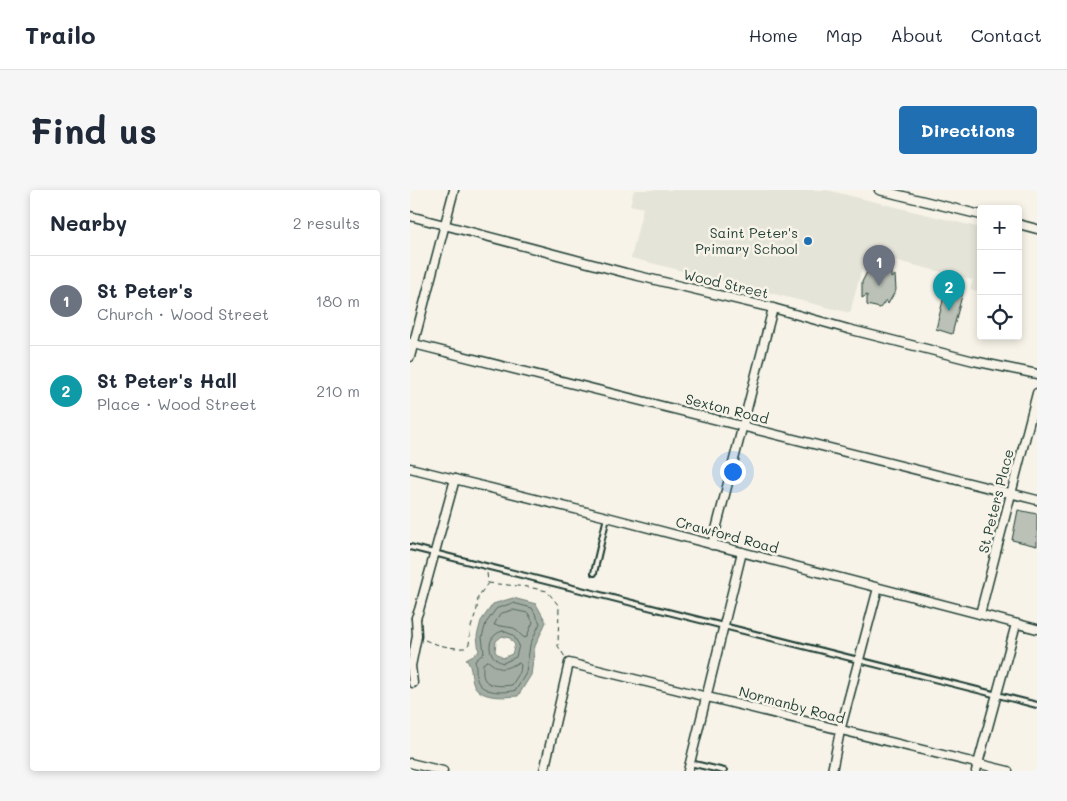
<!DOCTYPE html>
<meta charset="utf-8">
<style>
body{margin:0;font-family:Mali,sans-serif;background:#f6f6f7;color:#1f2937}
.controls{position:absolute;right:15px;top:15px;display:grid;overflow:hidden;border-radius:5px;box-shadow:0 2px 8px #0003}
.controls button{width:45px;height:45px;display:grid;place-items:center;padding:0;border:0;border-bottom:1px solid #e0e1e3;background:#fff;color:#1f2937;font:25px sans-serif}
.you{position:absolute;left:322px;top:281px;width:18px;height:18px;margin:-12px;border:4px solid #fff;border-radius:50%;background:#1a73e8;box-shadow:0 0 0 8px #1a73e833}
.badge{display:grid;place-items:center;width:32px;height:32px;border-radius:50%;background:#1f6fb2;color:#fff;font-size:16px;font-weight:700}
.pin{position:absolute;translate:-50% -41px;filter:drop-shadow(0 1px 2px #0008)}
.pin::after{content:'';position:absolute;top:26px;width:18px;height:15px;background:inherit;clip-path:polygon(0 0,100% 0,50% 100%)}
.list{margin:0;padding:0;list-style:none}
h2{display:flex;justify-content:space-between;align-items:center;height:65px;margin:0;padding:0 20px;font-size:21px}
h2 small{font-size:16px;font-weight:400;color:#747a83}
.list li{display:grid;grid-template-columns:32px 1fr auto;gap:15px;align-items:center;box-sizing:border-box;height:90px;padding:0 20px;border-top:1px solid #e0e1e3}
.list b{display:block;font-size:19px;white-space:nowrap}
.list p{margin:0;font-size:16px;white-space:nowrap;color:#747a83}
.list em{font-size:16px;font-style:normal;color:#747a83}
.icon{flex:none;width:28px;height:28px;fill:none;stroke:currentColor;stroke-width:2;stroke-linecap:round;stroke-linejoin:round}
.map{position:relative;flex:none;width:627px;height:581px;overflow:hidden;border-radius:5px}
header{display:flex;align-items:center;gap:30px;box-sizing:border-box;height:70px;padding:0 25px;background:#fff;border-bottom:1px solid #e0e1e3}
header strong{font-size:24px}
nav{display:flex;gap:28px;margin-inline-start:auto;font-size:18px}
.intro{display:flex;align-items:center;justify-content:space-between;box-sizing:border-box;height:120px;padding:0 30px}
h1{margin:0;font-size:35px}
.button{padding:12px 22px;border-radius:5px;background:#1f6fb2;color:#fff;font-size:18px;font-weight:700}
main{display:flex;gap:30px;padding:0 30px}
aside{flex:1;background:#fff;border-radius:5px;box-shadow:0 2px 8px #0003}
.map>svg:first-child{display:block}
.built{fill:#e5e4d9}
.water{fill:#a4ada3;stroke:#6f8077;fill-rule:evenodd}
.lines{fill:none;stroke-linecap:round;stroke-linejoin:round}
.shore{stroke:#546a60;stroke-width:1}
.building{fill:#bbc1b6;stroke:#1f3d34}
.service-casing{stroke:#1f3d34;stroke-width:8}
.minor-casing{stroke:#1f3d34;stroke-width:11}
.path{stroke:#1f3d34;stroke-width:1;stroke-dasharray:5 4;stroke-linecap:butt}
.service{stroke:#f7f3e8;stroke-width:4}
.minor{stroke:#f7f3e8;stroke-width:8}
.poi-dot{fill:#1f6fb2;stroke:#f7f3e8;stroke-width:2}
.labels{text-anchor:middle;stroke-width:5;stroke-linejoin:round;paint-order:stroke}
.poi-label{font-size:14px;fill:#1f3d34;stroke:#f7f3e8;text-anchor:end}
.street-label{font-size:14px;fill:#1f3d34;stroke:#f7f3e8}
</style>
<header>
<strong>Trailo</strong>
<nav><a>Home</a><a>Map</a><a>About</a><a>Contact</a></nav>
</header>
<div class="intro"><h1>Find us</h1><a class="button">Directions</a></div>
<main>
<aside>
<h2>Nearby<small>2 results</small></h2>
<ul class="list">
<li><span class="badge" style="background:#6b7280">1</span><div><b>St Peter's</b><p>Church · Wood Street</p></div><em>180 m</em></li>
<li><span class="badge" style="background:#0f9aa8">2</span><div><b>St Peter's Hall</b><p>Place · Wood Street</p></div><em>210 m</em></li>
</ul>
</aside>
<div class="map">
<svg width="627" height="581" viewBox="0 0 627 581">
<rect width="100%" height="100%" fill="#f7f3e8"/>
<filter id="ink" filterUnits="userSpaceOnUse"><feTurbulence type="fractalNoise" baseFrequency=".02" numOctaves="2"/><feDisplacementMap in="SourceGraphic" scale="10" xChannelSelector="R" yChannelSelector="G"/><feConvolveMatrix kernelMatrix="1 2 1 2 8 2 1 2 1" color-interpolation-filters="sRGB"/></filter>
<g filter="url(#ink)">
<path class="built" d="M224,0h193l154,38v64l-11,-3 3,-9 -107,-27 -16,60 -219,-55 12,-50 -13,-3z"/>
<path class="water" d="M103,408l23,6 10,18 -11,24 -4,29 -13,21c-14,1 -40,4 -45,-14 -3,-10 0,-13 -7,-23l13,-7 -2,-16 4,-15 12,-17zM92,446l8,2 5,7 -3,9 -9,4 -8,-6 1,-11z"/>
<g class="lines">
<g class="shore">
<path d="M103,413l19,5 8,15 -10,22 -4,28 -10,17c-10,3 -32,4 -38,-8 -3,-6 -1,-14 -3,-21l9,-8 -2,-16 4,-14 10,-14z"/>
<path d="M103,420l15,3 5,9 -7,16 -3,-1 -9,-9 -20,-3 6,-11z"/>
<path d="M93,441l10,4 6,10 -3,12 -13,6c-17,-5 -18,-28 0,-32z"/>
<path d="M78,471c15,12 15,7 31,2l2,2 -1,7 -8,13c-8,1 -22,2 -27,-5 -3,-4 -2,-12 -2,-16z"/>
</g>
</g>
<g class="building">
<path d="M468,74l13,4v10l4,-3 1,15 -8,14 -2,-4 -6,8 -13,-3v-10l-5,3v-16l7,-14 4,5z"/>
<path d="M536,98l17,4 -11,42 -16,-5z"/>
<path d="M608,320l19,4v32l-25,-6z"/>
</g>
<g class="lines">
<defs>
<g id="service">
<path d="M0,357l627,158"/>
<path d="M184,383l13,-56"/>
<path d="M280,573l34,8"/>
</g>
<g id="minor">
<path d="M469,0l102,25"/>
<path d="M0,26l216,57 147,35 75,21 126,32 63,13"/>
<path d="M608,34l19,5"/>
<path d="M0,153l627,157"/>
<path d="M0,167l44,-167"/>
<path d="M0,278l197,49 430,112"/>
<path d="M302,355l61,-237"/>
<path d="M570,424l57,-221"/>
<path d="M6,428l3,-8 36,-131"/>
<path d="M3,493l-2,-17 6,-30 -1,-18"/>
<path d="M0,573l33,8"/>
<path d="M134,581l25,-108c147,35 293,73 439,108"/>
<path d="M278,581l54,-219"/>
<path d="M422,581l8,-40 38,-143"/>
<path d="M566,581l40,-147"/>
</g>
</defs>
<use href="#service" class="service-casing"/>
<use href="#minor" class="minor-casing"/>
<g class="path">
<path d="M78,393l40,4 19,4 12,15 -1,40 7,11"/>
<path d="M15,450c11,5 28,9 40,8l4,-4 2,-17 6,-18 1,-12 10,-14 -1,-11"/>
</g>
<use href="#service" class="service"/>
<use href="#minor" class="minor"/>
</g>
</g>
<circle class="poi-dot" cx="398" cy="51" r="5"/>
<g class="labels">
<g class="poi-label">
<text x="388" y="48">Saint Peter's<tspan x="388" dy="16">Primary School</tspan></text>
</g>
<g class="street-label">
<text transform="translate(316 94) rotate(13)" y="5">Wood Street</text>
<text transform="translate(317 219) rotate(14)" y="5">Sexton Road</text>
<text transform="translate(586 311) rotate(-76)" y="5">St Peters Place</text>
<text transform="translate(317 345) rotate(15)" y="5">Crawford Road</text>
<text transform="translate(382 515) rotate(15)" y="5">Normanby Road</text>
</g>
</g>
</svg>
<div class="controls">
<button>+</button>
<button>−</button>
<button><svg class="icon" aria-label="locate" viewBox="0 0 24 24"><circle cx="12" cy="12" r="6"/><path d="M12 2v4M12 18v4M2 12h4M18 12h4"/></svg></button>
</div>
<div class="you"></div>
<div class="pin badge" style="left:469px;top:96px;background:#6b7280">1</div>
<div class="pin badge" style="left:539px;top:121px;background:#0f9aa8">2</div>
</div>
</main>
